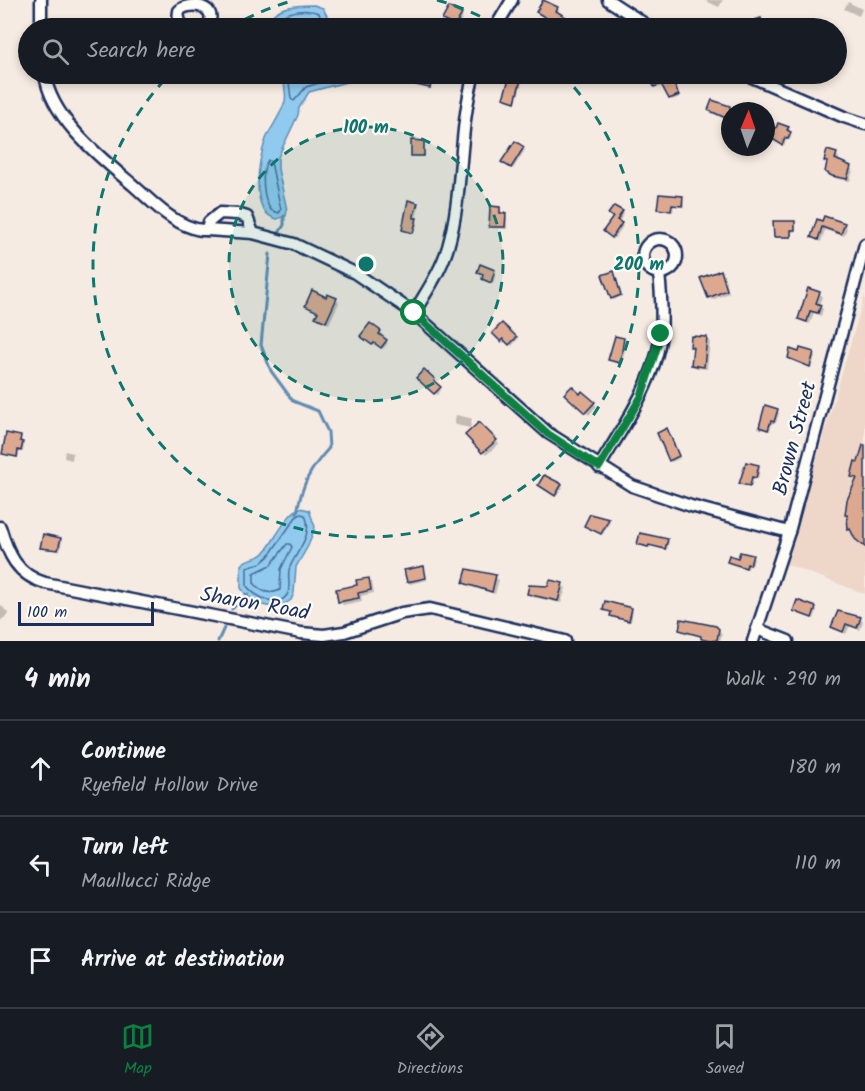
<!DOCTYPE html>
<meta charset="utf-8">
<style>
body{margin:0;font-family:Kalam,sans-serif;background:#242831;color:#f1f3f6}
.compass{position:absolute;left:721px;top:102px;width:54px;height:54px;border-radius:50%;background:#171b24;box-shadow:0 3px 9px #0003;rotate:2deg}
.scale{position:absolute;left:18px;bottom:15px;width:136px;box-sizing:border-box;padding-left:6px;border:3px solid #1b2f5e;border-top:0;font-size:16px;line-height:21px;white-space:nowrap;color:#1b2f5e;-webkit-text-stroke:4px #fdfcf7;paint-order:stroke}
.stop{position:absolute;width:18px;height:18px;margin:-14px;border:4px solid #0b8043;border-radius:50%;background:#fff}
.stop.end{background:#0b8043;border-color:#fff;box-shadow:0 2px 6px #0008}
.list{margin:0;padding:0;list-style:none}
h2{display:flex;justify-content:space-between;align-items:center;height:78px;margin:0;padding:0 24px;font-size:26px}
h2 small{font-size:20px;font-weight:400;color:#9ea1a6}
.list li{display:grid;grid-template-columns:39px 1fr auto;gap:18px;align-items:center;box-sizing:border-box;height:96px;padding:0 24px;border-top:2px solid #363941}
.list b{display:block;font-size:22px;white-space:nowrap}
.list p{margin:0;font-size:20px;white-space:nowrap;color:#9ea1a6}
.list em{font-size:20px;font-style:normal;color:#9ea1a6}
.icon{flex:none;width:33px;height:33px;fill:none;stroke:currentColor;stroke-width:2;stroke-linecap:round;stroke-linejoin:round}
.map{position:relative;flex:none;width:865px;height:641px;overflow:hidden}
.search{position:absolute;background:#171b24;box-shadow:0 3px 9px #0003;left:18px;right:18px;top:18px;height:66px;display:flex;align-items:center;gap:15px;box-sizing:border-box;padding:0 21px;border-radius:33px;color:#9ea1a6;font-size:22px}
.sheet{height:366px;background:#171b24}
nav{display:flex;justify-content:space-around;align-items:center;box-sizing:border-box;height:84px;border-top:2px solid #363941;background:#171b24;font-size:16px;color:#9ea1a6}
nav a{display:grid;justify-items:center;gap:3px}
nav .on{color:#0b8043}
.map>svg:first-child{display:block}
.built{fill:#eed7c9}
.water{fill:#90caef;stroke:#618cb5;stroke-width:1.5}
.shadow{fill:#0003}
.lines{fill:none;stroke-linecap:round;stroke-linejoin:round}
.shore{stroke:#4a6d98;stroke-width:1.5}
.stream{stroke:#618cb5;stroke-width:3}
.building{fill:#dca990;stroke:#1b2f5e;stroke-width:1.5}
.minor-casing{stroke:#1b2f5e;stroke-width:15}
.minor{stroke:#fdfcf7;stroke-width:10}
.route{stroke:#0b8043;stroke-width:8}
.ring{fill:none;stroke:#0f766e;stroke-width:3;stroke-dasharray:10 8}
.labels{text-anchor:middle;stroke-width:4.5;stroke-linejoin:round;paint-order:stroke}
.street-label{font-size:21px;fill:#1b2f5e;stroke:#fdfcf7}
.centre{fill:#0f766e;stroke:#fdfcf7;stroke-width:3}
.ring-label{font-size:18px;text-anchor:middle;font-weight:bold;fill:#0f766e;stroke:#fdfcf7;stroke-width:4.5;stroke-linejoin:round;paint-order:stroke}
</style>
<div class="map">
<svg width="865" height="641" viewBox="0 0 865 641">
<rect width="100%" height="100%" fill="#f6ebe2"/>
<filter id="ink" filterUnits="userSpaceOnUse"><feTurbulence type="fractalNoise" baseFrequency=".0167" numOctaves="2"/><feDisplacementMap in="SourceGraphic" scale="12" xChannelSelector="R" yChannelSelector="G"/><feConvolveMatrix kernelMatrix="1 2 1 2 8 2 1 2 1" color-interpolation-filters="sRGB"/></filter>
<g filter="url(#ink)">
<path class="built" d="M865,294v300l-79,-30z"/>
<g class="water">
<path d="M314,5l9,3 4,8 2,12h-59c-5,-22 29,-23 44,-23z"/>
<path d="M282,74h72l-4,7 -41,11 -10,16 -1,7 -20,42v12l9,41 -1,6 -9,3c-29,-7 -18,-60 -11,-80 5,-12 15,-24 19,-38 2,-9 -2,-19 -3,-27z"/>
<path d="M300,508l9,2 6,17 -7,19 -12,21 -2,26 -3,7c-17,13 -39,5 -50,-12v-23c7,-9 17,-4 24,-13 9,-11 23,-40 35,-44z"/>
</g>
<g class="shadow">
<path d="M704,0h19l-4,7z"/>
<path d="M848,2l14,7 -3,7 -15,-7z"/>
<path d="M557,8l2,2 -2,3 10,7 -5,7 -22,-14z"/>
<path d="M461,15l2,2 -6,10 -11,-6z"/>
<path d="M761,20l8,8h-27l-1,-2z"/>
<path d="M420,74h8l6,2 -3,13 -14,-4z"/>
<path d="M652,79l13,3h7l8,15 -8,3 -8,-15 -7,3z"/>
<path d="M520,81l2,2 -6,20 -9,-3 -2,-2z"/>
<path d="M767,126l10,4 11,-2 2,2 -1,3 3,2 -2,5 -3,-1 -3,7 -18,-11z"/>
<path d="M423,142l2,2v13h-11l-2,-2z"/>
<path d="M523,148l2,2 -12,19 -8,-5z"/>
<path d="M836,154l3,4 -1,4 15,8 -3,11 -13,-2 -11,-8 3,-7 -4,-3z"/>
<path d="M682,198l2,2v7l-10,-1 -1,6 -14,-3z"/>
<path d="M417,204l2,2 -3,13 2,3 -4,12 -11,-4z"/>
<path d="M500,208l2,7 5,2v12l-14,-1 -2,-2z"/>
<path d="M622,212l2,2 -6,9 5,3 -8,12 -8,-5z"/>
<path d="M818,221l26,3 3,4 -3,8 -19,-6 -4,12 -5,-2 -4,-3z"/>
<path d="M794,223l2,8 -4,1v6h-15l-2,-2z"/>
<path d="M495,271l1,2 -3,11 -8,-3 -2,-2 2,-4 -6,-3z"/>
<path d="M721,271l3,4 5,18 -17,7 -3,-3z"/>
<path d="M613,272l9,24 -8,4 -2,-2z"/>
<path d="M819,293l3,4 -3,8 4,4 -2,7 -7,-3 -4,11 -7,-2 -3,-3z"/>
<path d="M327,299h9l3,4 -10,21 -9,-4 -3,-3 2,-4 -12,-7z"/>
<path d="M370,325l12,9 -2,2 8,7 -5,6 -7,-6 -2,3 -12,-11z"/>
<path d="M502,325l16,14 -6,7 -6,-6 -2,3 -10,-10z"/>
<path d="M623,339l2,2 -2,7 2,2 -4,14 -9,-2 -2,-2z"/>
<path d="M707,339l3,3 -3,27 -11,-1 -3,-3 1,-16 -3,-3z"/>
<path d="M813,354l2,2 -3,11 -23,-9z"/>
<path d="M424,371l12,11 -2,1 7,7 -4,5 -19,-17z"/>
<path d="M583,393l14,13 -8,9 -23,-21 14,2z"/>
<path d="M777,411l2,2 -3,10 -4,-1 -2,9 -8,-2 -2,-2z"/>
<path d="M456,415l14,3 2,1 -2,9 -14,-3 -2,-1z"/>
<path d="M479,424l20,20 -13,11 -19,-20z"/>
<path d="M669,432l11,26 -8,4 -2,-2z"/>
<path d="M20,438l4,7 -1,7 -3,-1 -2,7 -13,-3 -2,-2z"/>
<path d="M65,451l8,2 -1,7 -8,-2z"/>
<path d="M758,467l2,2 -2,10 -4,-1 -3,9 -8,-2 -2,-2z"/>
<path d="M545,477l18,10 -6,9 -16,-9z"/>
<path d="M608,521l2,1 -7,12 -15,-6z"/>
<path d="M60,539l2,2 -2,10 -18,-3z"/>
<path d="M667,540l2,2 -2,8 -16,-5 -1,3 -12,-5z"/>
<path d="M752,557l2,2 -2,7 -3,-1 -1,4 -20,-8z"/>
<path d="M423,567l4,13 -17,4 -2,-2z"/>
<path d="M495,577l4,3 -4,14 -27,-8 -3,-3z"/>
<path d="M368,579l4,3 2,11 -13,3 1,5 -19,4 -3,-3 -2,-12 20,-4z"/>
<path d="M562,585l4,3 -5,15 -29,-6 -3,-4z"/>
<path d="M1,605l8,9 -9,7v-15z"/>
<path d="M815,608l2,2 -3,9 -19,-9z"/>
<path d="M631,609l2,2 -2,11 -17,-4 -2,-5 -7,-3z"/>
<path d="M860,619l3,3 -3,8 -10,-4 -4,8 -13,-7z"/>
<path d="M680,629l38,1 4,3 -2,8h-15l-3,-4 -18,-4z"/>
</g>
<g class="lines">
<g class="shore">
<path d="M275,28l2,-9c10,-8 30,-11 42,-6l4,15"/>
<path d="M288,74l3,25 3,2 12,-14 42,-13"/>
<path d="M268,160l3,2 10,48 -2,3 -8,-3c-8,-11 -11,-39 -3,-50z"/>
<path d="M301,514l4,1c9,20 -8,35 -15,52 -4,8 2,20 -3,28 -9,14 -33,1 -40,-9v-19l14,-4 7,-6 28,-40z"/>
<path d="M287,544h3l2,3 -11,22 -1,21c-10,5 -19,2 -26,-7v-10l17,-8z"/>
</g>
<g class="stream">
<path d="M279,233l5,-8v-9"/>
<path d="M270,254l-9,91 10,26 22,30 25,10 10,21 1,16c-19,21 -27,36 -32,65"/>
<path d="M232,609l16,-15"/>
<path d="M218,641l6,-13"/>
</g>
</g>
<g class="building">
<path d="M543,0l15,7 -2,4 10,6 -6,9 -24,-14z"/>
<path d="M449,7l13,7 -7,12 -13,-6z"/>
<path d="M761,18l3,10h-31v-1z"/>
<path d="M418,74h15l-3,14 -14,-3z"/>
<path d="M659,74h2l4,7 6,-3 8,17 -10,4 -8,-15 -7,3 -4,-9z"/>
<path d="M510,76l11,3 -6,23 -12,-4z"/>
<path d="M712,100l18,6v14l-22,-10z"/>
<path d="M778,123l11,4 -2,3 4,2 -3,7 -3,-1 -3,7 -16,-10v-11l10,4z"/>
<path d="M411,140l13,1v15h-13z"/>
<path d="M515,141l9,6 -13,21 -10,-6z"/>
<path d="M827,150l10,3 -2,6 16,7 -4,13 -15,-3 -7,-4 2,-10 -3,-1z"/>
<path d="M659,194l24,2 -1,10 -10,-1 -1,6 -14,-2z"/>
<path d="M408,200l10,3 -4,12v3h3l-4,15 -11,-3z"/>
<path d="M490,206l10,1v6h6l-1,14h-16z"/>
<path d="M614,206l9,5 -6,9 5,3 -10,15 -9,-7 10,-14 -5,-3z"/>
<path d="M824,216l21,7 -4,11 -19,-7 -4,13 -7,-3 6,-18 5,2z"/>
<path d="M773,221h22v9h-4v7h-17z"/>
<path d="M480,264l15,6 -4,13 -9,-4 1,-5 -6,-2z"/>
<path d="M721,270l6,20 -19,8 -8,-20z"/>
<path d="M614,271l7,24 -10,4 -9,-24z"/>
<path d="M808,288l12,4 -4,11 5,2 -3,8 -8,-2 -3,11 -9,-3z"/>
<path d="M312,290l14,7 1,-3 10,4 -11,24 -11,-5 3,-5 -13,-6z"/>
<path d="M370,323l11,8 -2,3 8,6 -6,8 -7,-5 -2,2 -12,-9z"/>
<path d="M502,323l15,14 -8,8 -6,-6 -2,3 -9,-9z"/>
<path d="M615,336l9,2 -4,25 -12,-3z"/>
<path d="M691,336l16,1 -3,30 -13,-2 2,-18h-3z"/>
<path d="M800,348l14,4 -4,15 -22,-9 2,-9 9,3z"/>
<path d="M424,369l11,10 -1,2 7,6 -7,7 -18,-16z"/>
<path d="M572,386l8,8 2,-3 13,11 -10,11 -21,-19z"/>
<path d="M765,405l13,4 -4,13 -3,-1 -3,9 -9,-3z"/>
<path d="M479,422l18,18 -15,13 -17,-18z"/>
<path d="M667,428l12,28 -10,5 -12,-28z"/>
<path d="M6,433l15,3 -1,5 3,1 -2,9 -3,-1 -1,7 -15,-3z"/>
<path d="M863,445h2v102l-10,-8 -5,-10 -2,1 -1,-15h-2l2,-15 10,-22 -6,-1 4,-16 3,1z"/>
<path d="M746,462l13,3 -3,13 -4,-1 -2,9 -11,-2z"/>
<path d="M544,475l18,9 -7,12 -17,-11z"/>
<path d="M590,514l19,5 -8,15 -17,-8z"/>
<path d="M640,533l28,6 -3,10 -16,-4 -1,2 -11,-3z"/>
<path d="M43,534l18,4 -3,12 -18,-2z"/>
<path d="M740,552l13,3 -3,10 -3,-1 -1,4 -19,-6 2,-7 9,3z"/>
<path d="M424,566l2,12 -19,4 -3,-12z"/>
<path d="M467,569l29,6 -4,17 -29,-9z"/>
<path d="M369,578l2,12 -13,3 1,5 -21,4 -2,-13 21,-4 -1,-5z"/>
<path d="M550,580l13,3 -5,18 -31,-7 2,-9 19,1z"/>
<path d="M797,600l19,7 -4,11 -19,-7z"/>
<path d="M605,601l27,7 -3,13 -19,-5 1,-4 -8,-2z"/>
<path d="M838,611l23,6 -4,11 -11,-4 -3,8 -12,-5z"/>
<path d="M681,619l35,7 3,3 -2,11 -7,1 -9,-2v-3l-22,-6z"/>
</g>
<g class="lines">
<defs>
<g id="minor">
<path d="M41,0v28"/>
<path d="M608,0l43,28"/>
<path d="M184,28c-4,-5 -7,-10 -5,-17 9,-11 44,-5 27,17"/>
<path d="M495,28l17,-28"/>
<path d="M45,74c5,44 56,84 88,111 18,16 37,36 60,43 5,2 10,2 14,2l2,-8 11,-9 17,1 10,3 6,16"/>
<path d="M745,74l99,43 21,7"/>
<path d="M207,230l46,3 41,11 61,29 59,40 134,120 84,53 59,20 98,26"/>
<circle cx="660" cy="256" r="17"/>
<path d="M414,313c12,-21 27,-42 34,-66 16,-56 10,-116 26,-173"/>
<path d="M599,467c24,-40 57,-87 62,-134 2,-20 0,-40 -2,-60"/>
<path d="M0,527c8,27 17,48 45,56l256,50 23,2 20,-3 58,-19 28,-4 135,32"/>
<path d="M757,629l31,12"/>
<path d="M753,641l36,-109 76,-288"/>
</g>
</defs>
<use href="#minor" class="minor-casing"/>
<use href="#minor" class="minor"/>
</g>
</g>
<g class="lines" filter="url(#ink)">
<path class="route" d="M414,313l134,121 51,33 42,-70 20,-63"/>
</g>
<circle cx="366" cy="264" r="137" fill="#0f766e" fill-opacity=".12"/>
<g class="ring">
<circle cx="366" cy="264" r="137"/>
<path d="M229 28A273 273 0 0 1 295 0M437 0A273 273 0 0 1 502 28M562 74A273 273 0 1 1 170 74"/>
</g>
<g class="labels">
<g class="street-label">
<text transform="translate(794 438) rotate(-75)" y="7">Brown Street</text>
<text transform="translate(255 603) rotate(10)" y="7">Sharon Road</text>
</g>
</g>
<circle cx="366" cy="264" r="9" class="centre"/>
<g class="ring-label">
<text x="366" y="133">100 m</text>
<text x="639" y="270">200 m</text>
</g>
</svg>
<svg class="compass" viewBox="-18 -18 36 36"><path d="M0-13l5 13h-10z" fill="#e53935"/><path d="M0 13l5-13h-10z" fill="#9ea1a6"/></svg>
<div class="scale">100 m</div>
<div class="stop" style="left:414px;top:313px"></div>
<div class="stop end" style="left:661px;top:334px"></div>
<div class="search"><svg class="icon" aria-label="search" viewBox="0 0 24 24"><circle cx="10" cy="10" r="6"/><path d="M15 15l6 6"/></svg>Search here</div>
</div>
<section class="sheet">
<h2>4 min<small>Walk · 290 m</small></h2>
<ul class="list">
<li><svg class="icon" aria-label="ahead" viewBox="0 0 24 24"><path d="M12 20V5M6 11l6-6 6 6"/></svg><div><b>Continue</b><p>Ryefield Hollow Drive</p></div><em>180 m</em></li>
<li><svg class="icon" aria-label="left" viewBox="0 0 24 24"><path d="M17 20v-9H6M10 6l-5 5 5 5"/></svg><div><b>Turn left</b><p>Maullucci Ridge</p></div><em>110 m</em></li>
<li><svg class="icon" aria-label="arrive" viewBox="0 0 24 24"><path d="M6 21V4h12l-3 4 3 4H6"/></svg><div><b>Arrive at destination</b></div></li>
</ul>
</section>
<nav>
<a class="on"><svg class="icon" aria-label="map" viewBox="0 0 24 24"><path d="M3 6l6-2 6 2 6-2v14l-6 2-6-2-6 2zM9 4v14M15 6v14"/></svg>Map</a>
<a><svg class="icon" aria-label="directions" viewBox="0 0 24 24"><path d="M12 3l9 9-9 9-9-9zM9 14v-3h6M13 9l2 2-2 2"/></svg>Directions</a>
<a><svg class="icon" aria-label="saved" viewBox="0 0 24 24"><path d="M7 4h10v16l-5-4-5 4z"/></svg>Saved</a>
</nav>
